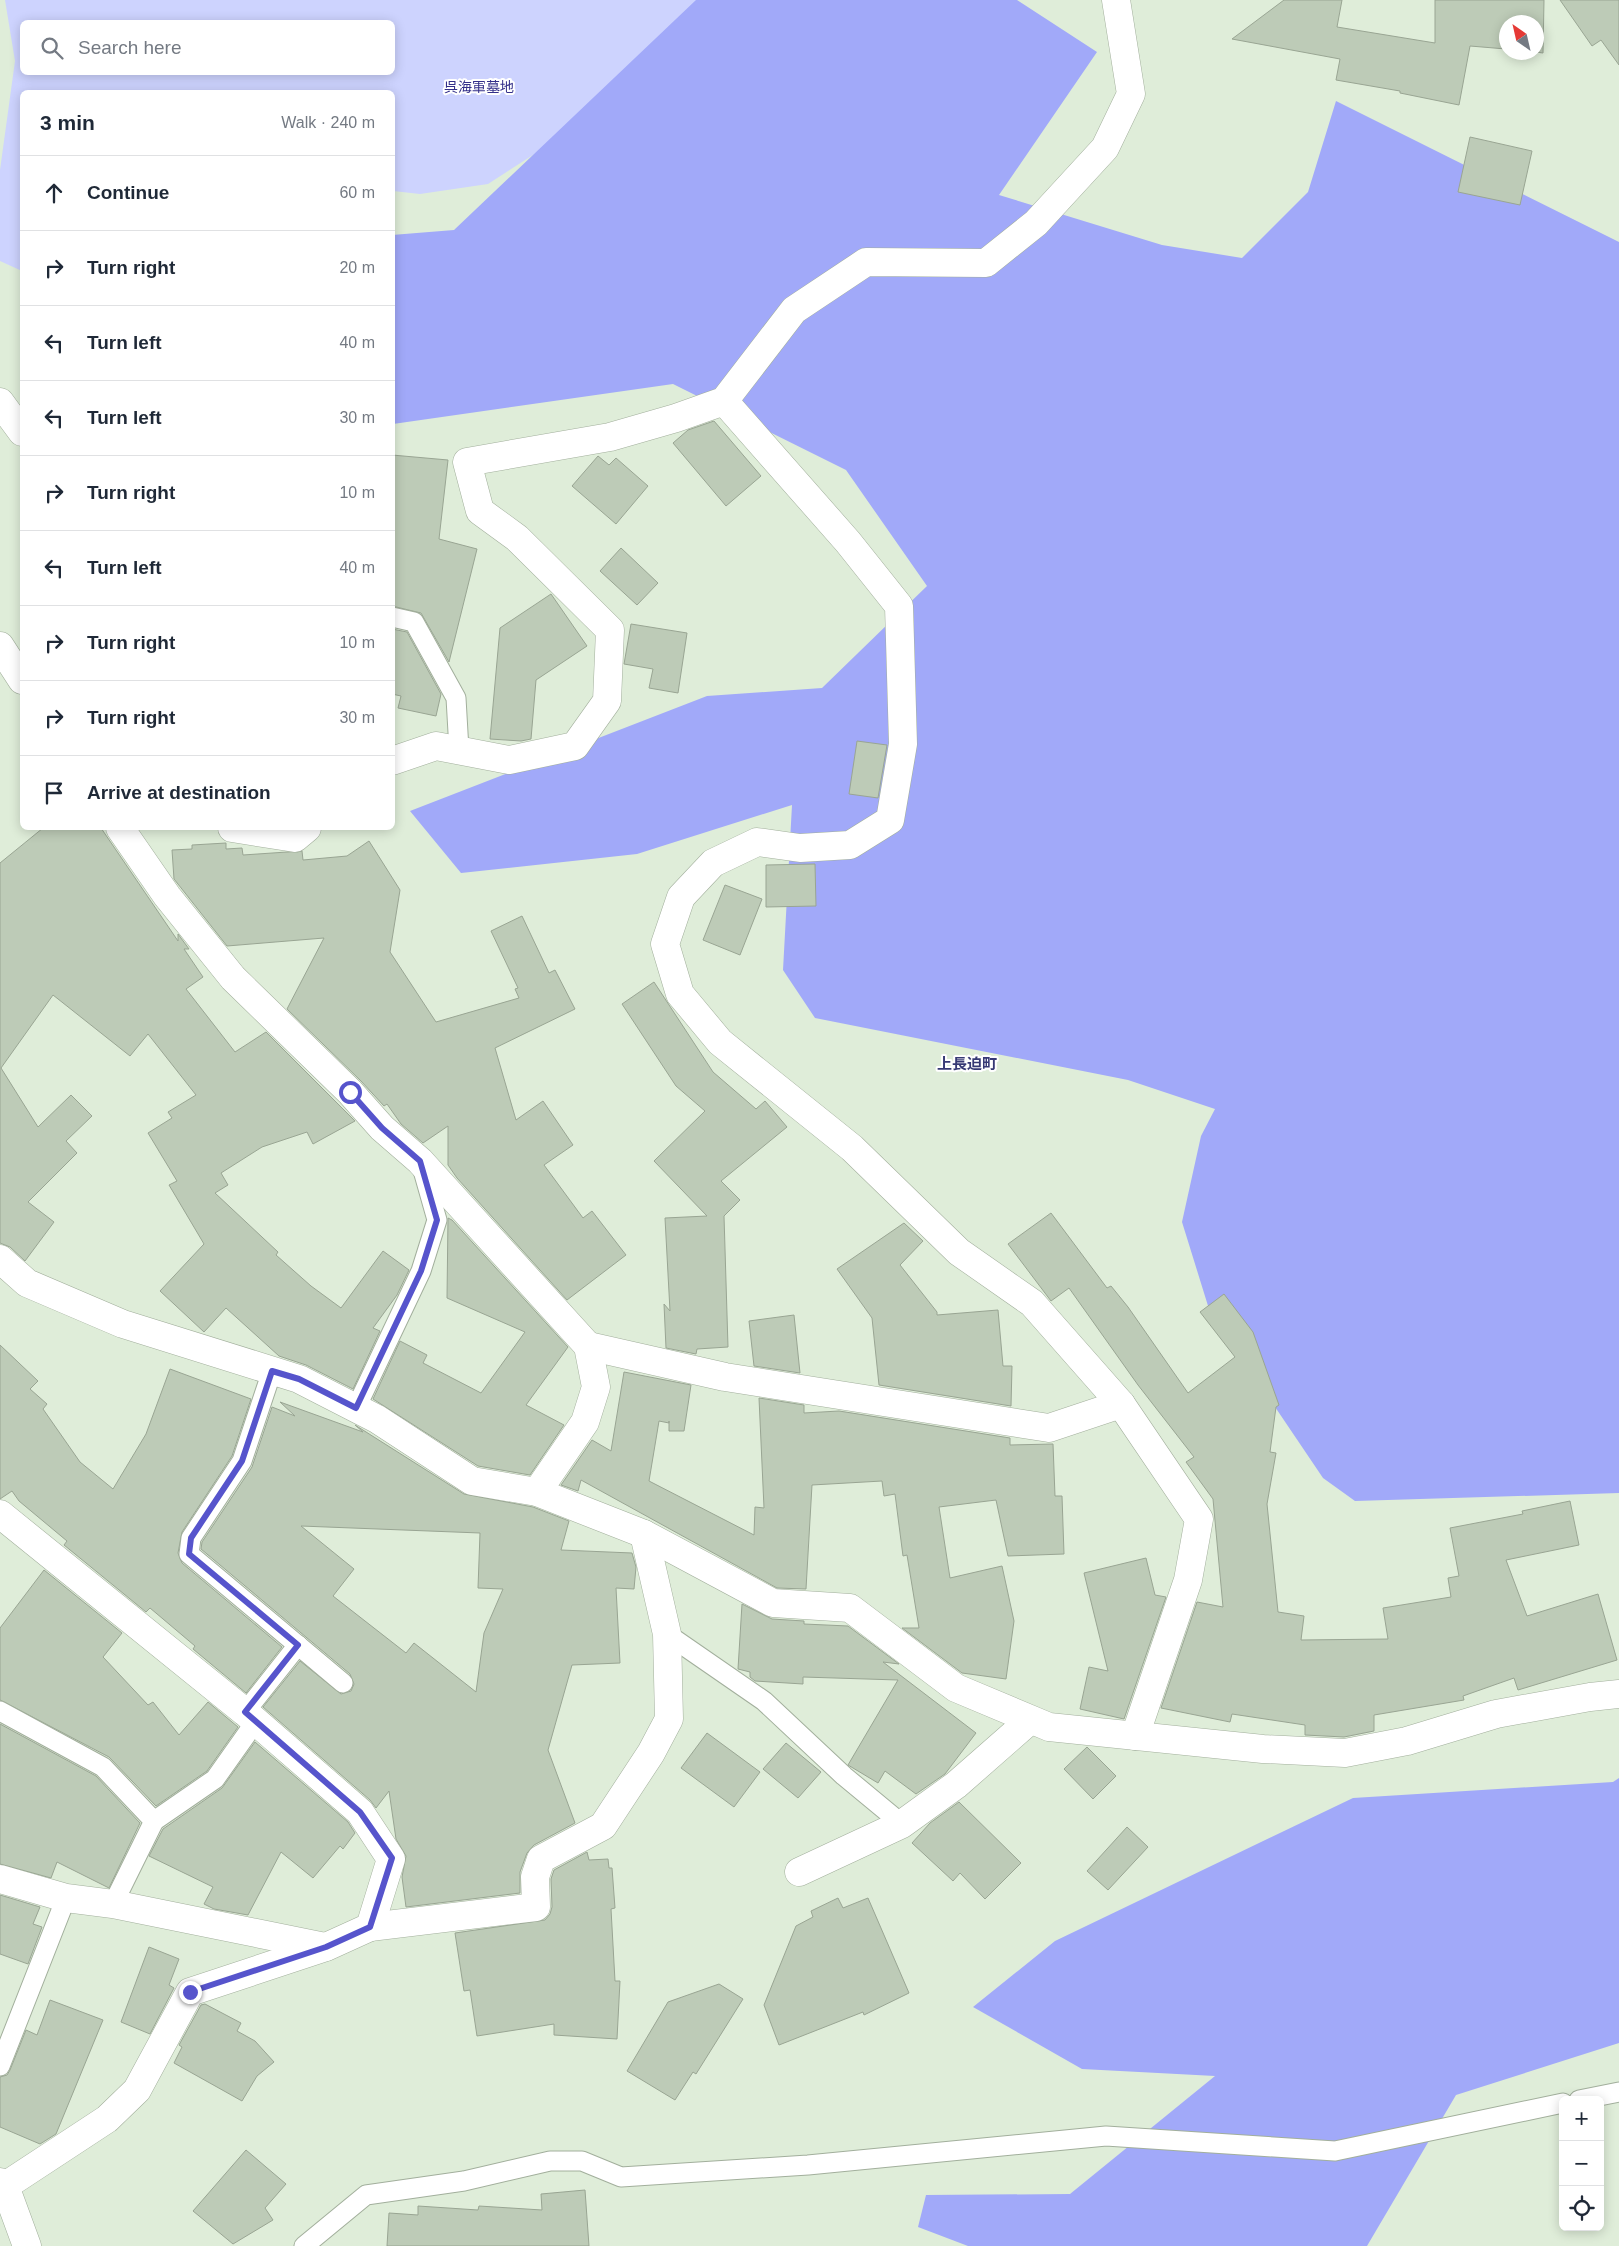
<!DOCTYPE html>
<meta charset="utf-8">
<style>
body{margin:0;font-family:Arial,"Noto Sans JP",sans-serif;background:#f2f2f3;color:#1f2937}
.controls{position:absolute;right:15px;bottom:15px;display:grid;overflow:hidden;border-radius:8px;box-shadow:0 2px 12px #0003}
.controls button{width:45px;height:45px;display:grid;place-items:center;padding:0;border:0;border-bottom:1px solid #e0e1e3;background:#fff;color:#1f2937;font:25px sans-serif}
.compass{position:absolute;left:1499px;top:15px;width:45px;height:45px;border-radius:50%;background:#fff;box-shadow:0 2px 12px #0003;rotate:326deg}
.stop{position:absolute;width:15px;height:15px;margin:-11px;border:4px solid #5654cc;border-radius:50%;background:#fff}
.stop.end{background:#5654cc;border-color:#fff;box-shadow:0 1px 5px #0008}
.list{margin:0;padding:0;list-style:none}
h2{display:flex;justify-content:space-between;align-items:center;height:65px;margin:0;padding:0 20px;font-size:21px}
h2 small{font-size:16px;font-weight:400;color:#747a83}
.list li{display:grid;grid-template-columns:32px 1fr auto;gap:15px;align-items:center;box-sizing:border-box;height:75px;padding:0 20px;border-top:1px solid #e0e1e3}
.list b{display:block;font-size:19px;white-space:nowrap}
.list em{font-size:16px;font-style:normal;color:#747a83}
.icon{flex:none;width:28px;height:28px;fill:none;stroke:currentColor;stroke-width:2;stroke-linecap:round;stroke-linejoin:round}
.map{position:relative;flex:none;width:1619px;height:2246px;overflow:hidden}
.search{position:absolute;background:#fff;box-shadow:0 2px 12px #0003;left:20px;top:20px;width:375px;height:55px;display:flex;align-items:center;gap:12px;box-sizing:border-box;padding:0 18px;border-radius:8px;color:#747a83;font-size:19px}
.panel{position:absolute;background:#fff;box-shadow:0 2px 12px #0003;left:20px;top:90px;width:375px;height:740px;border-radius:8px}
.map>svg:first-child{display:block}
.green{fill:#cdd3fe;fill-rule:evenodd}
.forest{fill:#a1a9f9}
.building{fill:#bdcbb7;stroke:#99a593;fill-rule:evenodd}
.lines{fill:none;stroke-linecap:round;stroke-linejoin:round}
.service-casing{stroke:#a2af9c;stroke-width:21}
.minor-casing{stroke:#a2af9c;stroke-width:29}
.service{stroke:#fff;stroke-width:19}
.minor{stroke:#fff;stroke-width:28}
.route{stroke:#5654cc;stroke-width:6}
.labels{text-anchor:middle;stroke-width:4;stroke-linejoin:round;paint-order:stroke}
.park-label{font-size:14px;fill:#332f89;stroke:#fff}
.neighbourhood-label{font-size:15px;font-weight:bold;fill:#363974;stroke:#fff}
</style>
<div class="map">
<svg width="1619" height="2246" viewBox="0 0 1619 2246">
<rect width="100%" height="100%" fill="#dfedd9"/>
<path class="green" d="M5,0h699l-126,126 -90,58 -68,10 -27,-3 -1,-99h-370v179l-22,-10v-91l15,-109zM22,22h370v50h-370z"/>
<g class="forest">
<path d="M696,0h321l80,52 -98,143 163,50 80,13 66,-66 28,-91 283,141v1251l-264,8 -32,-23 -114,-169 -27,-87 19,-86 14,-27 -87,-29 -313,-62 -32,-48 9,-165 -155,49 -176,19 -51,-62 297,-115 115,-8 105,-102 -81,-116 -173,-86 -280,40 -1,-189 62,-5z"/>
<path d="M1619,1778v265l-163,52 -89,151h-399l-50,-19 8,-32 144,-1 145,-118 -133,-7 -109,-62 82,-66 298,-143 260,-16z"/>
</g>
<g class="building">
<path d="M1284,0h58l-5,27 98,16v-43h109l-1,53 -7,-1v-30h-30v27l-36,-3 -11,59 -59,-12v-2l-64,-11 4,-21 -108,-20z"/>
<path d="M1560,0h59v65l-18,-25 -9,6z"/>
<path d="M1470,137l62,14 -12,54 -62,-13z"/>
<path d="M714,421l47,55 -35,30 -53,-63 15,-13z"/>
<path d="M392,455l56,5 -9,79 38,10 -28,113 -28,-49 -29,-7z"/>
<path d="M598,456l11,9 7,-7 32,28 -32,38 -44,-38z"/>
<path d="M621,548l37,35 -21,22 -37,-34z"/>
<path d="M551,594l36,52 -51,34 -5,59 -10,2 -31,-2 10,-111z"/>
<path d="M631,624l56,9 -9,60 -29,-5 4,-19 -29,-5z"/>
<path d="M392,629l15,3 34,62 -5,22 -38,-8 3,-12 -9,-2z"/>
<path d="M857,741l30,4 -9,53 -29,-4z"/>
<path d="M43,828h58l77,113v-7l11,15h-5l19,28 -17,12 49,63 31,-20 89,89 -42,23 -6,-12 -45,15 -41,26 7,12 -13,8 63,59 -2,3 35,31 30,22 42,-57 26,19 -12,25 -24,33 7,3 -27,58 -47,-24 -27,-9 -53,-48 -22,24 -44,-41 44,-47 -35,-59 8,-4 -29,-48 24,-15 -4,-6 28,-17 -48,-61 -18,22 -77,-61 -52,73 37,59 33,-32 21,21 -26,25 11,12 -49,49 26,20 -29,39 -15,-14 -10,-4v-380z"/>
<path d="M369,841l31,49 -10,62 46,70 83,-24 -4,-9 3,-1 -27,-57 31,-15 27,57 6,-3 20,39 -80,39 21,72 27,-19 30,44 -29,20 39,53 9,-7 34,44 -59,45 -110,-122 -9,-13v-39l-25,17 -22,-19 -14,-20 -3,2 -23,-25 -74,-72 37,-71 -97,8 -53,-67 -2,-29 20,-1v-4l34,-2v6l16,-1 1,7 59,-4 1,9 44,-4z"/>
<path d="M815,864l1,42 -50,1v-42z"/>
<path d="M725,885l37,14 -22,56 -37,-15z"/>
<path d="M654,982l59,90 43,37 9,-8 22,26 -66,54 19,19 -16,16 4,131 -31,2 -1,5 -30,-6 -2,-44 6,7 -5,-93 42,-2 -53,-55 51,-50 -29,-25 -54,-82z"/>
<path d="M1051,1213l56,75 4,-2 17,21 60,86 47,-36 -35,-45 24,-18 29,38 26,73 -3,2 -6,45 6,1 -9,51 11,108 26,4 -3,24 87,-1 -5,-31 68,-11 -3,-19 11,-2 -9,-48 73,-14 -1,-3 48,-10 9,44 -73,15 21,56 71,-22 19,66 -99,30 -4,-12 -51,18 1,4 -90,15v16l-30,6 -39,-2v-10l-73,-11 -2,8 -69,-14 36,-106 26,5 -10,-108 -27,-37 8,-5 -56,-72 -69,-97 -18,13 -43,-57z"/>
<path d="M448,1218l4,2 116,127 -42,58 38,20 -34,50 -52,-9 -105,-67 27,-58 27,14 -4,8 58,30 44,-61 -78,-34z"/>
<path d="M904,1223l19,18 -23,24 37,47v3l61,-5 5,56h9l-1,40 -132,-21 -7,-67 -35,-49z"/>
<path d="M794,1315l6,58 -46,-7 -5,-45z"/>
<path d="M0,1345l38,36 -8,8 17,15 -4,5 37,53 33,27 33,-55 24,-65 81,30 -19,57 -50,76 -4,21 4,10 100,84 -36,46 -53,-44 2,-3 -45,-38 -4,4 -82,-67 3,-4 -48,-40 -7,-10 -12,8z"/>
<path d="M624,1372l67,13 -7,46h-15v-10v2l-10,-2 -10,60 105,54 1,-28 9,1 -5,-110 45,7v8l35,-2 171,27v7l43,-1 2,52h7l2,58 -56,2 -12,-56 -57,7 11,71 52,-12 12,55 -8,58 -44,-6 -60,-45h17l-12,-73 -4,1 -8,-62 -11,2 -2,-15 -70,4 -6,104 -29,-1 -196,-108 -3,11 -17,-6 31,-45 19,11z"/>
<path d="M280,1402l83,30 -8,-7 109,69 69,13 36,14 -8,29 71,3 4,14 -2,22 -18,-1 4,75 -48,2 -24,85 27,73 -41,22 -7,8 -7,19v21l-114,14 -4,-30 4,-21 -10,-17 -7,-48 -13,17 -6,-8 -107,-93 37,-46 41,33 10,-3 3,-7 -4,-10 -149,-125 1,-7 50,-75 20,-60 23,9zM301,1526l179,7 -2,55 25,1 -19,44 -8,59 -62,-49 -8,10 -73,-57 21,-27z"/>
<path d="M1146,1558l9,37 11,2 -42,122 -44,-10 9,-42 19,4 -24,-98z"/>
<path d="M44,1570l78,63 -19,24 45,48 5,-3 26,33 29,-33 30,25 -31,44 -51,35 -47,-49 -109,-57v-72z"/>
<path d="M742,1604l30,15 32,2v3l44,2 51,38 -16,-2 93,71 -31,41 -29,20 -31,-23 -7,12 -30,-18 50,-85 -95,-3v7l-48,-3 -5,-4v-5l-12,-3z"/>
<path d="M0,1724l96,52 44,47 -31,65 -52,-26 -6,16 -51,-14z"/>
<path d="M707,1733l53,39 -26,35 -53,-39z"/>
<path d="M255,1742l93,80 7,11 -12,16 -3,-3 -27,32 -32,-26 -33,63 -34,-6 -10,-5 9,-17 -64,-31 14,-27 59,-41z"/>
<path d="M786,1743l35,29 -23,26 -35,-29z"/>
<path d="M1087,1747l29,29 -23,23 -29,-30z"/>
<path d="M959,1802l62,61 -36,36 -25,-26 -7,8 -41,-38 18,-20z"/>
<path d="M1127,1827l21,20 -40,43 -21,-19z"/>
<path d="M587,1852l2,8 19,-1 1,9h3l3,40 -4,1 4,72h5l-3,58 -63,-4v-11l-77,12 -7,-46 -6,1 -9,-58 90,-13 5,-6 2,-7 -1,-28 3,-9z"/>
<path d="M0,1895l40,12 -7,17 9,3 -14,37 -28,-10z"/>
<path d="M838,1898l5,10 25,-10 41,95 -45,22 -1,-3 -84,33 -15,-40 32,-79 17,-9 -2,-6z"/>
<path d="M149,1947l30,12 -10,26 5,3 -24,46 -29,-12z"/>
<path d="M719,1984l24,15 -47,75 -3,-2 -18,28 -48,-29 41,-69z"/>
<path d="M50,2000l53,20 -47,114 -16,10 -40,-17v-50l7,-2 3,-5 16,-40 11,5z"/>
<path d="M205,2004l36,19 -4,8 18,10 19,21 -17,14 -15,25 -68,-38 8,-16 -3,-2 22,-40z"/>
<path d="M246,2150l40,34 -21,24 8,12 -40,24 -40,-33z"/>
<path d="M585,2190l4,56h-202l2,-33 29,2v-9l60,4 1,-4 63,4 -1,-16z"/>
</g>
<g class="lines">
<defs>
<g id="service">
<path d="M392,617l22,5 42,76 3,52"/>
<path d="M272,1371l-30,90 -51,77 -2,16 154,129"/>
<path d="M356,1408l65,-137 16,-51 -15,-53"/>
<path d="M667,1634l97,67 80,75 58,48"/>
<path d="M0,1711l103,56 51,54 -41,83"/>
<path d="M245,1712l53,-67"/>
<path d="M154,1821l61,-42 41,-58"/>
<path d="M0,2066l66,-168"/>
<path d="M1579,2100l40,-8"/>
<path d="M304,2246l62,-51 98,-14 86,-20h32l39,16 187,-12 298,-29 229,15 228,-48"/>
</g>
<g id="minor">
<path d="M724,401l124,141 51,64 4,138 -13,76 -40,25 -50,3 -43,-6 -44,21 -32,34 -16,47 15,50 40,48 132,106 107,104 73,51 89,101 78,115 -11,61 -53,156"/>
<path d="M0,402l22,30"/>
<path d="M0,646l22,34"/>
<path d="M392,761l44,-15 73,14 66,-14 32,-45 3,-71 -93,-92 -37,-27 -13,-49 143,-25 66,-19 48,-17 70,-91 72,-48 120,1 50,-40 69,-75 26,-54 -15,-94"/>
<path d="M120,828l47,68 66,82 117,114 32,36 38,33 168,185 8,41 -11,35 -48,70"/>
<path d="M232,828l63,10 12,-10"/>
<path d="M0,1259l27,24 96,41 176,55 78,40 95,62 65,11 107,42 129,69 77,5 106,80 93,39 214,22 82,4 62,-12 89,-27 94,-17 29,-3"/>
<path d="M588,1346l137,31 324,51 72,-24"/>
<path d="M0,1514l245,198 115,100 31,47 -21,68 -44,20 -136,45 -53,98 -30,29 -102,67 -5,-4"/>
<path d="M799,1872l103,-48 54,-39 74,-65"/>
<path d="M0,1879l66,19 47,6 212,43"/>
<path d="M370,1927l166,-20 -1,-30 6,-18 62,-33 48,-73 18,-34 -2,-85 -23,-100"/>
<path d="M5,2186l22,60"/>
</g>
</defs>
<use href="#service" class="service-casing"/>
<use href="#minor" class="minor-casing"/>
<use href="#service" class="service"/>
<use href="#minor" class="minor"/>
</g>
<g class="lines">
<path class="route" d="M190,1992l136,-45 44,-20 22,-69 -32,-46 -115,-100 53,-67 -109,-91 2,-16 51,-77 30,-90 27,8 57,29 65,-137 16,-51 -17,-59 -38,-33 -32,-36"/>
</g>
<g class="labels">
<g class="park-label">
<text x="479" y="92">呉海軍墓地</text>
</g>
<g class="neighbourhood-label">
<text x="967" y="1069">上長迫町</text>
</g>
</g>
</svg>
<div class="controls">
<button>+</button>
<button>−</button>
<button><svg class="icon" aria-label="locate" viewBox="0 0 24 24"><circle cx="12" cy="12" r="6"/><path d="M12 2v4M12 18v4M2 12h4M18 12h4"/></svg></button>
</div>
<svg class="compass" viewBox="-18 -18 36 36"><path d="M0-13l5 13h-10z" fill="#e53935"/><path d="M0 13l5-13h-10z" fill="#747a83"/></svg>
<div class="stop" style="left:350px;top:1092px"></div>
<div class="stop end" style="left:190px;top:1992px"></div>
<div class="search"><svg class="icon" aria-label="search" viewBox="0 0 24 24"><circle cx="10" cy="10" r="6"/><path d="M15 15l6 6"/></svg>Search here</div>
<section class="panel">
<h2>3 min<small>Walk · 240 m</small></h2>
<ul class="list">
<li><svg class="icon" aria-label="ahead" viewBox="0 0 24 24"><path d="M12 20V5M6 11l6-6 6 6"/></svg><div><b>Continue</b></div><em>60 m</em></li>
<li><svg class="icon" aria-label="right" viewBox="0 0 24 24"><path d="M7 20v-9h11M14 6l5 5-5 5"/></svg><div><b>Turn right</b></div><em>20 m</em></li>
<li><svg class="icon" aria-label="left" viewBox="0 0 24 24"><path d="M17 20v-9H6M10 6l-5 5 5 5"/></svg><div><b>Turn left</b></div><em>40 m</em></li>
<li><svg class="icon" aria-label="left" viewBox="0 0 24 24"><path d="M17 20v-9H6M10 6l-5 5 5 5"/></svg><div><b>Turn left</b></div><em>30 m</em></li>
<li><svg class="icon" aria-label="right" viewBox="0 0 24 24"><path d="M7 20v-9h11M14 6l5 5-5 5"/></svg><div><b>Turn right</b></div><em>10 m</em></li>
<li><svg class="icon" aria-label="left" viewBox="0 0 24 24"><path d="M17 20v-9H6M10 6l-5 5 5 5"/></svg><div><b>Turn left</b></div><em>40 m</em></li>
<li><svg class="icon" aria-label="right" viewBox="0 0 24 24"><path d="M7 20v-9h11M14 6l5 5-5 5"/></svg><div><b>Turn right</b></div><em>10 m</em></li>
<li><svg class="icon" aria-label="right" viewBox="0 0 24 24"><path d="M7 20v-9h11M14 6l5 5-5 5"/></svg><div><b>Turn right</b></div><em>30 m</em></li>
<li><svg class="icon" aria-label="arrive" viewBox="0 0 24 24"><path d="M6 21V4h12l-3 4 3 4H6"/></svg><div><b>Arrive at destination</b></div></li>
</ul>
</section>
</div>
